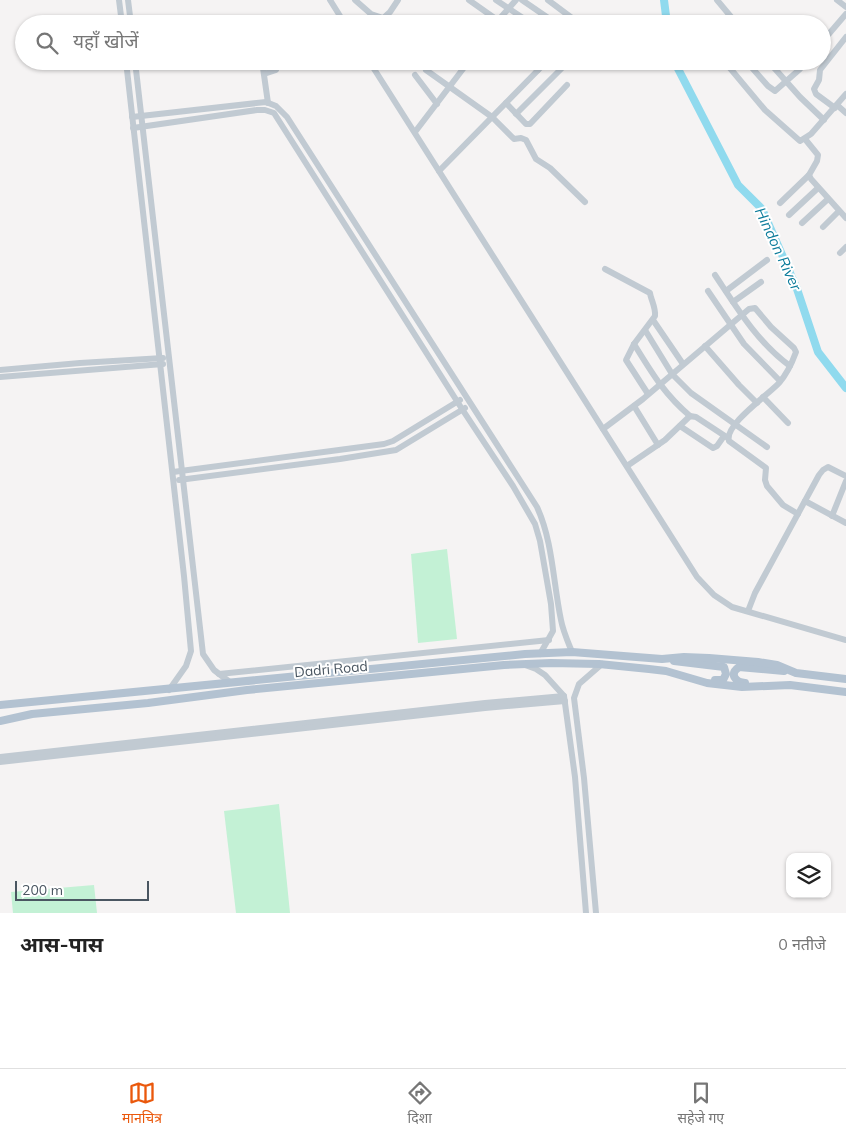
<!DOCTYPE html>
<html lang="hi">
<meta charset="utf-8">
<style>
body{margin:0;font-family:Mulish,"Noto Sans Devanagari",sans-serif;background:#f6f6f6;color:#222}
.controls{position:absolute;right:15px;bottom:15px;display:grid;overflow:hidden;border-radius:10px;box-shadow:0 1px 4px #0004}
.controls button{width:45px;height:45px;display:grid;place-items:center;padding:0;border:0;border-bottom:1px solid #e0e0e0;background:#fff;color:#222;font:25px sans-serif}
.scale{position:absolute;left:15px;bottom:12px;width:134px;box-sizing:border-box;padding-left:5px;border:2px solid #4a5661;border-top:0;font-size:14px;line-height:18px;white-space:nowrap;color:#4a5661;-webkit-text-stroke:4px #fff;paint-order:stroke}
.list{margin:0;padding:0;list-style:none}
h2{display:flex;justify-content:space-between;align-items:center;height:65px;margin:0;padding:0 20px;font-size:21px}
h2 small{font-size:16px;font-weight:400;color:#767676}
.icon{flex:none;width:28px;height:28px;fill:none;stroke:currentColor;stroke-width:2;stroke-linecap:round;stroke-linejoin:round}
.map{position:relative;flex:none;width:846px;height:913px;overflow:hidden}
.search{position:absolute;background:#fff;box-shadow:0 1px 4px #0004;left:15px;right:15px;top:15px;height:55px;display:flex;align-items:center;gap:12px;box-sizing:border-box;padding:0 18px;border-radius:28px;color:#767676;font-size:19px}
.sheet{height:155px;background:#fff}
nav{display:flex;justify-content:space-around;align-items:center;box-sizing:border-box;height:70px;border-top:1px solid #e0e0e0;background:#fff;font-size:14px;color:#767676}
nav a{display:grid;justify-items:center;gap:2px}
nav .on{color:#ea580c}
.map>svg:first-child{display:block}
.green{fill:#c3f1d5}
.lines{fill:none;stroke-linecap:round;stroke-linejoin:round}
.river{stroke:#90daee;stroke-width:8}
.minor{stroke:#c1cad2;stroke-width:6}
.major{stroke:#b3c2d1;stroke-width:8}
.labels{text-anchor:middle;stroke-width:4;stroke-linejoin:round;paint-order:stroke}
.street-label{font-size:14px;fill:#4a5661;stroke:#fff}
.water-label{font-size:15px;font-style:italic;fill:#0c7c9b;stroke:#fff}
</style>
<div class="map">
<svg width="846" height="913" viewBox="0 0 846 913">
<rect width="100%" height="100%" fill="#f5f3f3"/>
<g class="green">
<path d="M447,549l10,90 -39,4 -7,-89z"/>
<path d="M279,804l11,109h-54l-12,-102z"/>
<path d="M94,885l3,28h-84l-2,-21z"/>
</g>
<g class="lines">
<g class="river">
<path d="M664,0l3,24"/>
<path d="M674,61l64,124 24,24 35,80 21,63 28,36"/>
</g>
<g class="minor">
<path d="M119,0l3,24"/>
<path d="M128,0l3,24"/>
<path d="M330,0l15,24"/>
<path d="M355,0l16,14 12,4"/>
<path d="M469,0l34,24"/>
<path d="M496,0l36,24"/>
<path d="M522,0l35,24"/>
<path d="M548,0l32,24"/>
<path d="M717,0l20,24"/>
<path d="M837,0l9,7"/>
<path d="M299,24l9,-2v2"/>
<path d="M377,24l13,-12 8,-12"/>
<path d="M495,24l21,-24"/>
<path d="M822,42l24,-28"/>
<path d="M126,61l58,515 7,75 -5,15 -17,24"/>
<path d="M135,61l68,593 11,16 17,13"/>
<path d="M262,61l6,42"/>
<path d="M369,61l328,516 17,18 18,12 114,33"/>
<path d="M527,61l11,9"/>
<path d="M724,61l41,49 35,31 11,-7 35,-40"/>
<path d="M746,61l22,25 7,5 25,-22 6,-8"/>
<path d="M768,61l32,36 24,23"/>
<path d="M426,70l66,47 22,22 7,-1 5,2 10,19 14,9 35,34"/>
<path d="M264,74l12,-4 2,-5 -1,-4"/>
<path d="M415,75l22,29"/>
<path d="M506,103l20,21h4l37,-39"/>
<path d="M837,105l9,8"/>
<path d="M835,108l-19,-14 -2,-5 5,-9 1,-10 26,-33"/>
<path d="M516,114l52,-52"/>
<path d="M132,117l134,-15 10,4 11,11 250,390c16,35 16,75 24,113 2,11 7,22 11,32"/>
<path d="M133,128l124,-18h8l9,3 188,296 51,77 22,38 5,17 11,63 2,27 -13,23"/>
<path d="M415,132l54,-71"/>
<path d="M805,139l13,16 -1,6 -8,14 2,4 35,39"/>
<path d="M439,171l108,-110"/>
<path d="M780,203l29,-28"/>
<path d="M789,215l29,-27"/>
<path d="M802,223l26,-24"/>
<path d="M823,227l16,-16"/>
<path d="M840,253l6,-6"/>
<path d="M605,269l45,24c1,7 6,15 5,23l-21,28 -8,16 22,34"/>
<path d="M715,275c22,33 43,68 75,91"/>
<path d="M708,291l36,53 36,37"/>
<path d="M726,291l41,-31"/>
<path d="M733,302l28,-20"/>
<path d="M653,320l30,44"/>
<path d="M645,330l27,44 19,19 76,54"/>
<path d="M634,344c18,29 30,50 56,72"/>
<path d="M705,346l34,39 18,18"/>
<path d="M0,370l80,-7 83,-5"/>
<path d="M0,377l163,-13"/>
<path d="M763,397l25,26"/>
<path d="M634,406l24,39"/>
<path d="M680,426l33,22 4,-2 7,-10"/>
<path d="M603,429l40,-30 106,-90 6,-1 16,19 23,21 2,4c-4,11 -10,23 -17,31 -11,12 -55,42 -50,58l37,27 -1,12 2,6 16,19 15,9"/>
<path d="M627,466l38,-26 25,-24 6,1 32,21"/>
<path d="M173,472l211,-28 9,-3 67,-41"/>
<path d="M179,480l161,-21 56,-9 69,-42"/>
<path d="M805,501l41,22"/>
<path d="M832,516l14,-35"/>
<path d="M748,611l7,-18 64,-118 4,-5 5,-3 18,9"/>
<path d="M525,665l11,4 9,6 19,21 11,81 11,136"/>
<path d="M219,674l330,-34"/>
<path d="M0,757l485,-54 79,-7"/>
<path d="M0,762l485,-54 80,-7"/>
<path d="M596,913l-12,-135 -10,-80 5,-14 23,-20"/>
</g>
<g class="major">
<path d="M674,661l50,6 2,7 -3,6h-8"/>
<path d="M745,683c-10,-1 -16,-9 -6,-16l45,4"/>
<path d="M0,705l525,-51 47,-2 90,7 22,-2 25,1 49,4 19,3 19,8 50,6"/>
<path d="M0,721l32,-7 116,-11 99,-13 257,-25 47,-2 48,1 50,5 17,2 41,12 35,4 48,-2 56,7"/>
</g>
</g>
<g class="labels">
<g class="street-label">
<text transform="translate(331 669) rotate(-5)" y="5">Dadri Road</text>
</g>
<g class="water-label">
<text transform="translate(778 249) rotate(65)" y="5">Hindon River</text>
</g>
</g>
</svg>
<div class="controls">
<button><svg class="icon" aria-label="layers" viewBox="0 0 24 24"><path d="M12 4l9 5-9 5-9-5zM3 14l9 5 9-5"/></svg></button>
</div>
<div class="scale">200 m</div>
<div class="search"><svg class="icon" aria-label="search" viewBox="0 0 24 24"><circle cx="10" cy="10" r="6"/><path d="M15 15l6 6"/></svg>यहाँ खोजें</div>
</div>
<section class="sheet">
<h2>आस-पास<small>0 नतीजे</small></h2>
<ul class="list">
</ul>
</section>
<nav>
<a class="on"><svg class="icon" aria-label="map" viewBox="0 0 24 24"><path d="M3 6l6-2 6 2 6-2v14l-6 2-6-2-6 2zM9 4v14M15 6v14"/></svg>मानचित्र</a>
<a><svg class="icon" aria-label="directions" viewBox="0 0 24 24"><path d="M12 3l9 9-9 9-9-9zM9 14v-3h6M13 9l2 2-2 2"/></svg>दिशा</a>
<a><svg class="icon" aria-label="saved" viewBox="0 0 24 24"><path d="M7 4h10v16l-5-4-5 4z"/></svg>सहेजे गए</a>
</nav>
